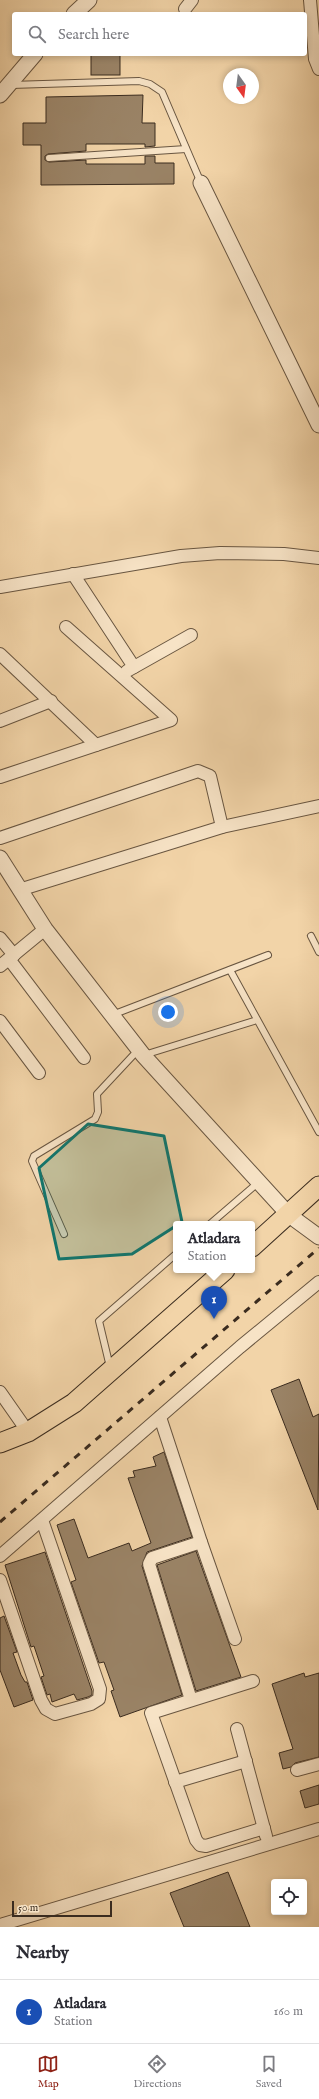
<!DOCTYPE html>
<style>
body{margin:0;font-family:"IM FELL English",serif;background:#f2f2f3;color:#2b2b33}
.controls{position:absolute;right:12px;bottom:12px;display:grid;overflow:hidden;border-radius:4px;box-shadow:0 2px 6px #0003}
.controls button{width:36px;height:36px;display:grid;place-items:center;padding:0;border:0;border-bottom:1px solid #e1e1e2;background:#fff;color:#2b2b33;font:20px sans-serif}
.compass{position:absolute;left:223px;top:68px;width:36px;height:36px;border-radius:50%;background:#fff;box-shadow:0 2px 6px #0003;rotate:166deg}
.scale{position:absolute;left:12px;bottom:10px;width:100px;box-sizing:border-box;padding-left:4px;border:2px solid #3b2c1f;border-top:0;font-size:11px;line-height:14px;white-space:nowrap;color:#3b2c1f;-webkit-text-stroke:3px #f7e3c6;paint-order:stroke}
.you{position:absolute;left:168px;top:1012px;width:14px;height:14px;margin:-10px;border:3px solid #fff;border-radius:50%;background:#1a73e8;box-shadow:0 0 0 6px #1a73e833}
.badge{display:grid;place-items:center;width:26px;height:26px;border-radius:50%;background:#8f2418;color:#fff;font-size:13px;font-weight:700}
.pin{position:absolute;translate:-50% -33px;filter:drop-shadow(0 1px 2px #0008)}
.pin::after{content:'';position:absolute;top:21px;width:14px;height:12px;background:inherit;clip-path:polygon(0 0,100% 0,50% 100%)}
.popup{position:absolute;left:173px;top:1221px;width:82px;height:52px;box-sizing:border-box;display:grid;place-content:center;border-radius:4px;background:#fff;filter:drop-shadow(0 1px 3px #0005);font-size:13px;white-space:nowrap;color:#7c7c81}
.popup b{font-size:15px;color:#2b2b33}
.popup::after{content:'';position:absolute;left:50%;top:100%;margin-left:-8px;border:8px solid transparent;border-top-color:#fff}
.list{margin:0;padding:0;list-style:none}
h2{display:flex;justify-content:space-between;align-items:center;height:52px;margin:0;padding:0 16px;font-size:17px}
h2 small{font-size:13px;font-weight:400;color:#7c7c81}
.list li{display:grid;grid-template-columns:26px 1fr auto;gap:12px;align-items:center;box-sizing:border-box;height:64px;padding:0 16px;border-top:1px solid #e1e1e2}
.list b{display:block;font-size:15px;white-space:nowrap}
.list p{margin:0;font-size:13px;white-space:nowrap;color:#7c7c81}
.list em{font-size:13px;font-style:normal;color:#7c7c81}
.icon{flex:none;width:22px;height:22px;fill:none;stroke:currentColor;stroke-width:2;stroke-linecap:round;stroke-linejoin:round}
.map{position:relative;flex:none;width:319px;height:1927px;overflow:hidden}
.search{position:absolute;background:#fff;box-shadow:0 2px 6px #0003;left:12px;right:12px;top:12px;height:44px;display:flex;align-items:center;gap:10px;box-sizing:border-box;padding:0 14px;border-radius:4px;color:#7c7c81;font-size:15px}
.sheet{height:116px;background:#fff}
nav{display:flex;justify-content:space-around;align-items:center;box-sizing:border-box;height:56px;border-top:1px solid #e1e1e2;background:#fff;font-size:11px;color:#7c7c81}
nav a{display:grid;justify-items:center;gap:2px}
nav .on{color:#8f2418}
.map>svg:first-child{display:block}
.building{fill:#9a8366;stroke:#3b2c1f}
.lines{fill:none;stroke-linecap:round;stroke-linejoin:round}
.service-casing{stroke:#695641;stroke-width:8}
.minor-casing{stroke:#695641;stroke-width:14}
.tertiary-casing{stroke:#695641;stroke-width:17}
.primary-casing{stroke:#3b2c1f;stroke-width:21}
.service{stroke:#f7e3c6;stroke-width:6}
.minor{stroke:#f7e3c6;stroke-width:12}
.tertiary{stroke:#f7e3c6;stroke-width:15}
.primary{stroke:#f2d4a8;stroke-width:19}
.rail{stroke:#3b2c1f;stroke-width:3;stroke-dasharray:7 7;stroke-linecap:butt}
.marked{fill:#0f766e;fill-opacity:0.2;stroke:#0f766e;stroke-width:3;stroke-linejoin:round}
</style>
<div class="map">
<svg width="319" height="1927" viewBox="0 0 319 1927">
<rect width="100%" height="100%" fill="#f2d4a8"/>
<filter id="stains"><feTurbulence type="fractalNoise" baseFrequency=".005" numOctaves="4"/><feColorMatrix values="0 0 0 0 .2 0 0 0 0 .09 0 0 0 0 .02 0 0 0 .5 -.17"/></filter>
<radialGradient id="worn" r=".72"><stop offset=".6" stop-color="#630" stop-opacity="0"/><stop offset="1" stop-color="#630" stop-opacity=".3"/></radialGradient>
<g class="building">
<rect x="91" y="54" width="29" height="21"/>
<path d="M143,95l-1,28h13v23l-10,1v-3h-59v7l-38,3 -3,2v4l4,2 37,-2v4h59v-8h10v7h19v21l-133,1v-40h-18v-22h23v-26z"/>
<path d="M299,1379l14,38 6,-3 -1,96 -47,-120z"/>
<path d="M164,1452l28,85 -45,15 -5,14 40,129 -62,22 -9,-26 3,-1 -10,-28 -5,1 -28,-81 5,-2 -19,-55 17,-6 14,39 41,-15 3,8 19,-8 -23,-65 7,-1 -2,-6 23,-5 -3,-9z"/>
<path d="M196,1551l45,126 -45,14 -39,-126z"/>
<path d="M45,1552l47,139v4l-4,2 -11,3 -3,-6 -22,8 -2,-8 -3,1 -6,-18 3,-1 -10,-30 -3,1 -26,-82z"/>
<path d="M4,1616l13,36 -4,1 8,22 4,7h2l6,18 -19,7 -14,-37v-52z"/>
<path d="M304,1673l1,4 14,-4v84l-24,6 -4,4 -8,2 -4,-16 14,-4 -21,-65z"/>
<path d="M319,1785v19l-14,4 -5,-17z"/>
<path d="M228,1872l22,55h-66l-14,-34z"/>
</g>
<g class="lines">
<defs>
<g id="service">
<path d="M11,85l128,-4 11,3 12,8 39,91"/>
<path d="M49,158l137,-9"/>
<path d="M311,936l8,16"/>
<path d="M230,970l89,162"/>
<path d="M112,1015l156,-60"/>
<path d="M144,1055l113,-35"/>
<path d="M210,1224l49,-42"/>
<path d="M64,1234l-32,-73 2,-5 61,-37 3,-7 -1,-18 42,-45"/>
<path d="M110,1367l-11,-46 77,-67"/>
</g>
<g id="minor">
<path d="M310,0l5,59 4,10"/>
<path d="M185,9l7,-9"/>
<path d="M73,574l61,93"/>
<path d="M0,587l181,-31 39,-3 64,1 35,4"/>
<path d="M0,654l96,91"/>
<path d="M127,671l64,-36"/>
<path d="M0,721l51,-20"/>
<path d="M0,777l171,-57 -105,-93"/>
<path d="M0,838l198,-67 12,5 12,51"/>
<path d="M19,890l203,-63 97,-21"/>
<path d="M0,938l14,17"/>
<path d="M9,959l75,99"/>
<path d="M0,966l45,-37"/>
<path d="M0,1021l39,52"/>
<path d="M0,1392l28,40"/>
<path d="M160,1417l41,125 34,97"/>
<path d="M0,1556l240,-209 79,-65"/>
<path d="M0,1580l41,120 5,9 9,5 36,-10 8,-5 1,-10 -58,-169"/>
<path d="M253,1681l-102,32 45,127 4,5 6,1 58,-18"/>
<path d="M191,1700l-42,-136 3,-6 49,-16"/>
<path d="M237,1729l29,107"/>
<path d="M297,1770l22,-6"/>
<path d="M175,1782l71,-21"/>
<path d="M0,1925l319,-96"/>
</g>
<g id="tertiary">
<path d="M74,14l15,-14"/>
<path d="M0,95l35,-41"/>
<path d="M201,183l118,242"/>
<path d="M0,858l45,71 98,126 146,160 30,22"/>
</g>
<g id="primary">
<path d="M252,1247l67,-61"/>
<path d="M0,1443l28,-11 46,-29 151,-133"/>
</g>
</defs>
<use href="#service" class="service-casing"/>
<use href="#minor" class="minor-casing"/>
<use href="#tertiary" class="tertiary-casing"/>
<use href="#primary" class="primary-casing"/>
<use href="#service" class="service"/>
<use href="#minor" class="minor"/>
<use href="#tertiary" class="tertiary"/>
<use href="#primary" class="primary"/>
<path class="rail" d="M0,1522l319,-274"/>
</g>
<path class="marked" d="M88,1124l76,12 18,86 -50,32 -73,5 -20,-91z"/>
<rect width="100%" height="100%" filter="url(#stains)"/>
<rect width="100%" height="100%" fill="url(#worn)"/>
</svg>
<div class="controls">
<button><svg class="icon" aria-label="locate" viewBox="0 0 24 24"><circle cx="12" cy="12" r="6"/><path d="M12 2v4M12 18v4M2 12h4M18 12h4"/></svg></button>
</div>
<svg class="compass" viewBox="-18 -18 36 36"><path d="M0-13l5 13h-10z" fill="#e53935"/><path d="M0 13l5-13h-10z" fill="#7c7c81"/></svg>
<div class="scale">50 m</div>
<div class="you"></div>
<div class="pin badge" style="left:214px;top:1319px;background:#1a4fb4">1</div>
<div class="popup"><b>Atladara</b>Station</div>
<div class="search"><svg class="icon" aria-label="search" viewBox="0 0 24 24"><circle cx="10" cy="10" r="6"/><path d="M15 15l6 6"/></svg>Search here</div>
</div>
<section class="sheet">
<h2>Nearby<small></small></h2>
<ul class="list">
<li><span class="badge" style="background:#1a4fb4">1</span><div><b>Atladara</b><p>Station</p></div><em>160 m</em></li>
</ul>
</section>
<nav>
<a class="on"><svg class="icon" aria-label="map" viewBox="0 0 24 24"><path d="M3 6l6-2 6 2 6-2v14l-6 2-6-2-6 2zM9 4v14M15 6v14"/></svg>Map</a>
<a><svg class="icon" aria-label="directions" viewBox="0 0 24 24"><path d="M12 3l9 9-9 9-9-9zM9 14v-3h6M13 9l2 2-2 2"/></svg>Directions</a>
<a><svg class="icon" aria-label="saved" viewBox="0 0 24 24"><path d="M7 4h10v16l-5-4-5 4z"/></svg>Saved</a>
</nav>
